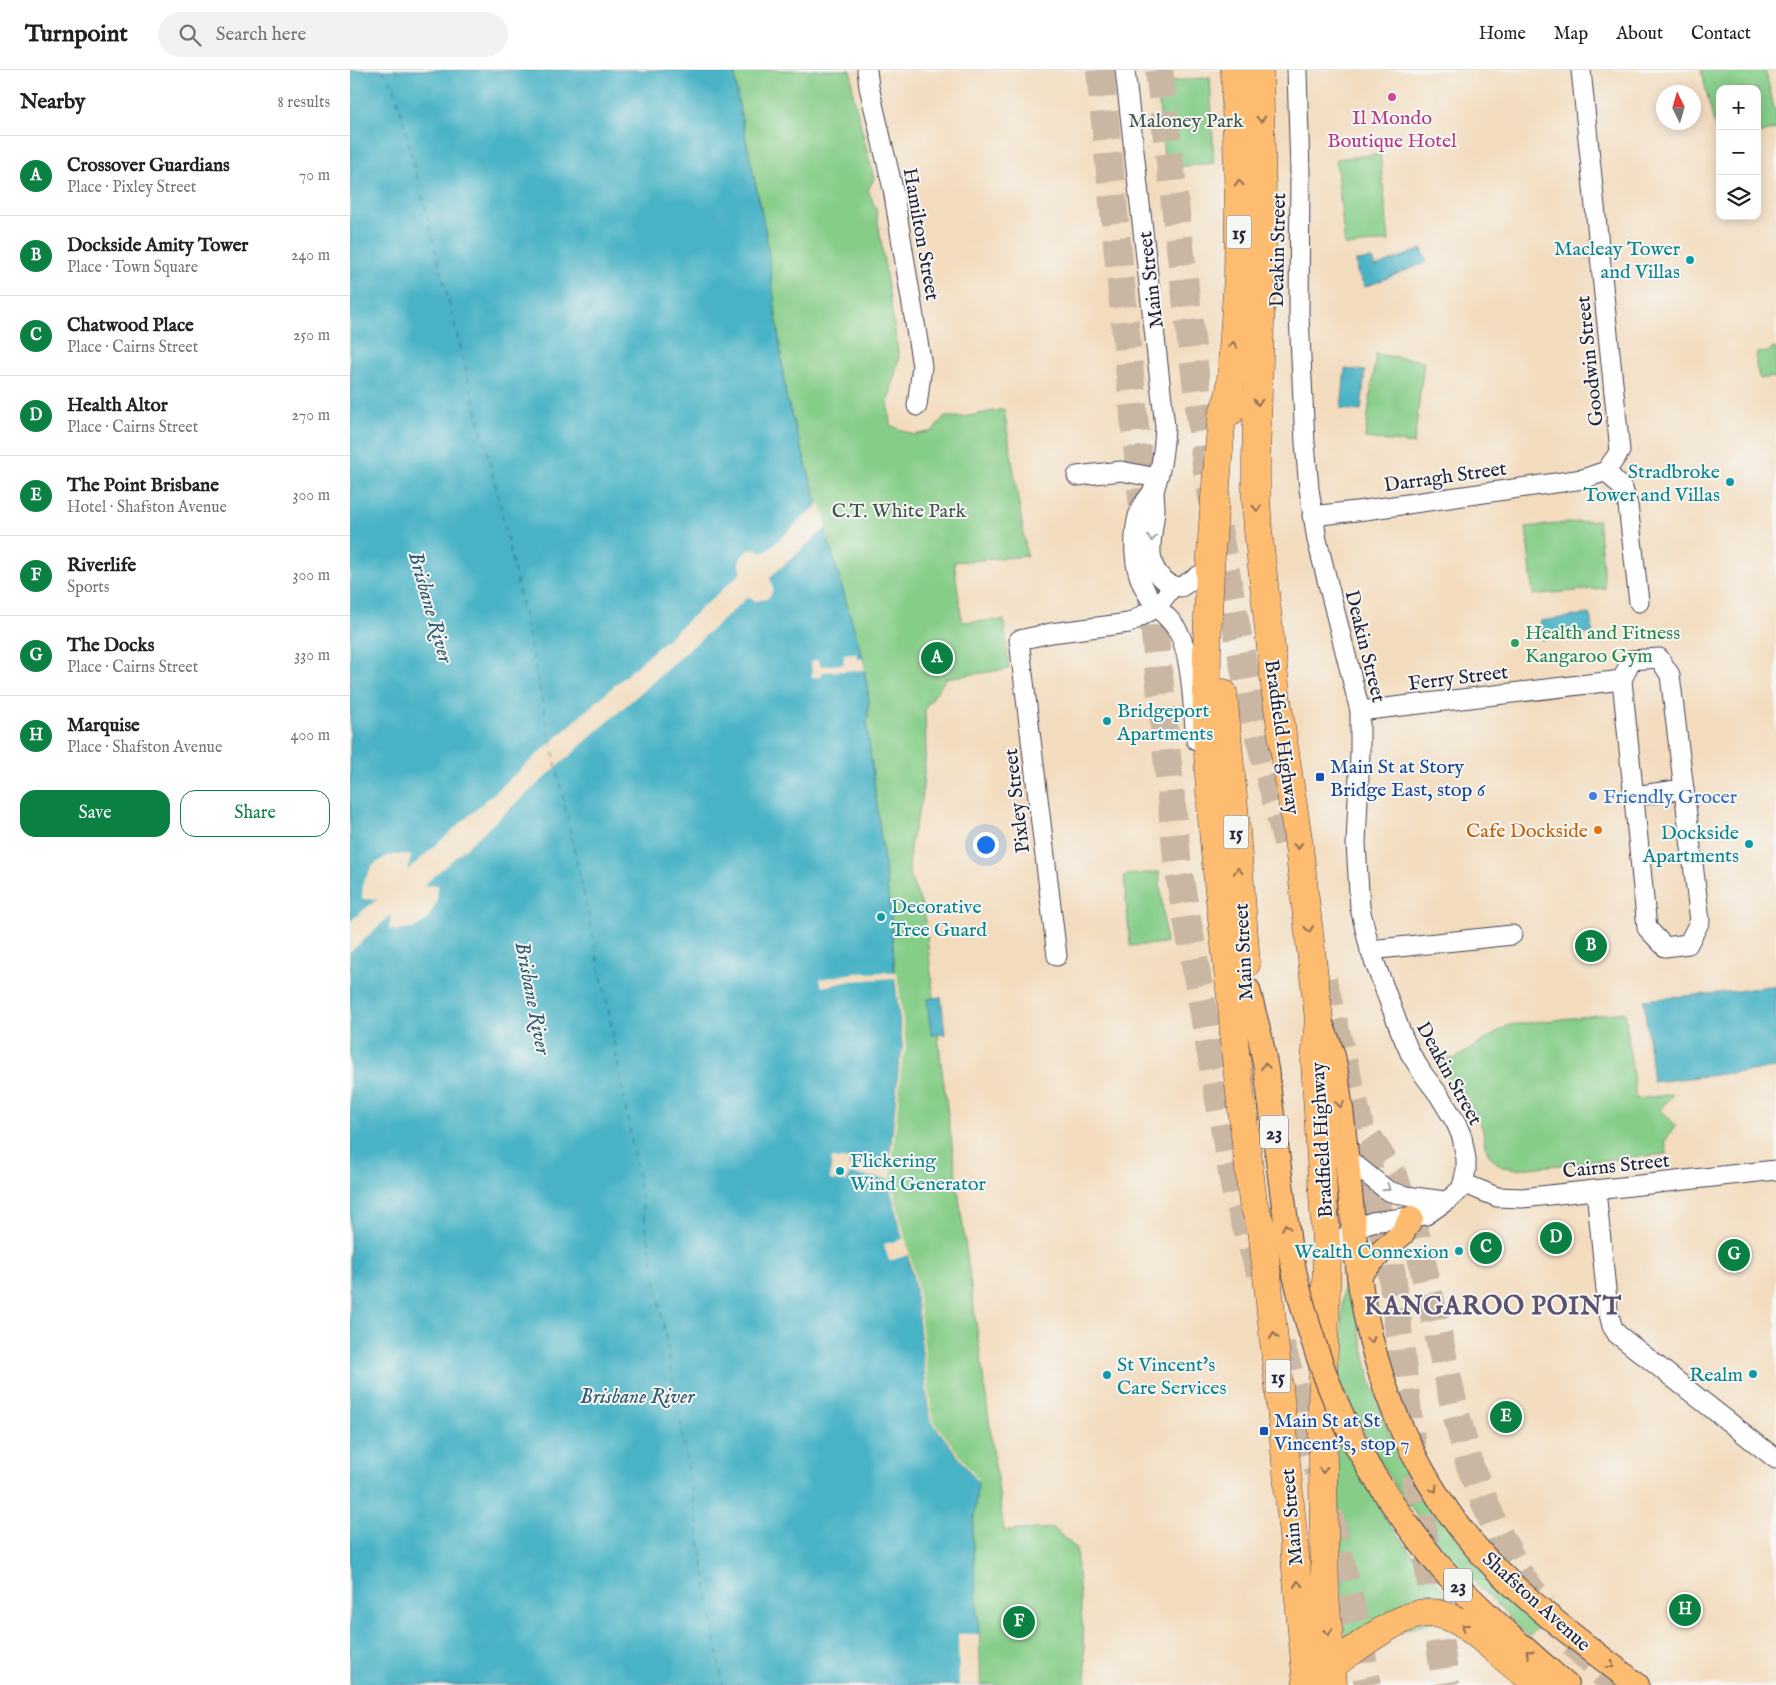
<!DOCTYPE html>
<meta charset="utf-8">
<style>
body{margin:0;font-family:"IM FELL English",serif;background:#f2f2f2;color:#202124}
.controls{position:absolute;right:15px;top:15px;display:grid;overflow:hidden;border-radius:10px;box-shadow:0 2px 12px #0003}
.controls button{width:45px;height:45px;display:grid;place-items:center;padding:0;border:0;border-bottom:1px solid #e0e0e0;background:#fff;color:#202124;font:25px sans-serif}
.compass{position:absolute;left:1306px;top:15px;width:45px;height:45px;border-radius:50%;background:#fff;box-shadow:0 2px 12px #0003;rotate:355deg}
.you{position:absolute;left:635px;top:774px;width:18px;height:18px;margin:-12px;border:4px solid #fff;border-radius:50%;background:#1a73e8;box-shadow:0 0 0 8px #1a73e833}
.badge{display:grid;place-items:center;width:32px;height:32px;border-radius:50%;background:#0b8043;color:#fff;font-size:16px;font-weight:700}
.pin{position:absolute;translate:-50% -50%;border:2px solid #fff;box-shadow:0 1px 5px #0006}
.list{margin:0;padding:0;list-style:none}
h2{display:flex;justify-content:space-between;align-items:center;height:65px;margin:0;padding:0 20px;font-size:21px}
h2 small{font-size:16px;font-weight:400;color:#757577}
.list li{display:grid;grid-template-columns:32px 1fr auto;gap:15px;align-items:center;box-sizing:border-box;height:80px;padding:0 20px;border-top:1px solid #e0e0e0}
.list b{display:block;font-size:19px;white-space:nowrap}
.list p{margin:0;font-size:16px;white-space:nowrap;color:#757577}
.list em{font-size:16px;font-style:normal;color:#757577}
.actions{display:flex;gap:10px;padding:15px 20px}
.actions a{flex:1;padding:11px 0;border:1px solid #0b8043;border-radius:15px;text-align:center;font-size:18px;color:#0b8043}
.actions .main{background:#0b8043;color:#fff}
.icon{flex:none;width:28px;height:28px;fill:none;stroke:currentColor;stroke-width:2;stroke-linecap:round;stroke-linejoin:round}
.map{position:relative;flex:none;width:1426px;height:1615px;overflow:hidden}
header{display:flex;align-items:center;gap:30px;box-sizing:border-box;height:70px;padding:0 25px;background:#fff;border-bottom:1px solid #e0e0e0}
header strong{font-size:24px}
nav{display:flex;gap:28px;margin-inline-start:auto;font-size:18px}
.search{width:350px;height:45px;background:#f2f2f2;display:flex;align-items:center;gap:12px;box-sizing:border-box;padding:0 18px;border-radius:28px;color:#757577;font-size:19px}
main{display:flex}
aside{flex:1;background:#fff}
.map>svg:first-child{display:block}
.green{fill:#86cd88;stroke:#547862}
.water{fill:#48b3c6;stroke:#356a80}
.pier{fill:#f3dcbe}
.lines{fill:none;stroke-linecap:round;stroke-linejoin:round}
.ferry{stroke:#315c73;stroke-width:1;stroke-dasharray:6 5;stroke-linecap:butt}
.highway-tunnel{stroke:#c9b7a4;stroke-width:28;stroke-dasharray:28 14;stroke-linecap:butt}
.minor-casing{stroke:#413e4f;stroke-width:21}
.major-casing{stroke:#413e4f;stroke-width:26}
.highway-casing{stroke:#413e4f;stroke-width:29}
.minor{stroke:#fff;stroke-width:19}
.major{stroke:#fdbc70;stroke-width:24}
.highway{stroke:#fdbc70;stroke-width:28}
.major-bridge-casing{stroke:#413e4f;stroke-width:26;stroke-linecap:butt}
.major-bridge{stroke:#fdbc70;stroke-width:24}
.oneway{stroke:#906f56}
.oneway2{stroke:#9c9ca7}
.hotel-dot{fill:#d1479c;stroke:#f6f6f2;stroke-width:2}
.culture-dot{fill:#0f9aa8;stroke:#f6f6f2;stroke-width:2}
.leisure-dot{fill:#2e9e5b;stroke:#f6f6f2;stroke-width:2}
.transit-dot{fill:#1a4fb4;stroke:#f6f6f2;stroke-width:2}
.shop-dot{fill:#3f7fe0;stroke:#f6f6f2;stroke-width:2}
.food-dot{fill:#e8710a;stroke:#f6f6f2;stroke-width:2}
.labels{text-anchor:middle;stroke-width:4;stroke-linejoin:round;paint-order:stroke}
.shield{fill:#f6f6f2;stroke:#626272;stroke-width:1}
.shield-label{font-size:19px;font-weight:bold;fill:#22223b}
.hotel-label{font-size:20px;fill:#b23c85;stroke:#f6f6f2}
.park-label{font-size:20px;fill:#405552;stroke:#f6f6f2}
.street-label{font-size:20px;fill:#22223b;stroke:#f6f6f2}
.culture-label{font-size:20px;fill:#0d838f;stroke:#f6f6f2;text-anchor:end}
.leisure-label{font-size:20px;fill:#27864d;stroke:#f6f6f2;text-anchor:start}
.transit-label{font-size:20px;fill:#164399;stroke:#f6f6f2;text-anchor:start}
.shop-label{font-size:20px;fill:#366cbe;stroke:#f6f6f2;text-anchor:start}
.food-label{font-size:20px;fill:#c56008;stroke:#f6f6f2;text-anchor:end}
.water-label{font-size:21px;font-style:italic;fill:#315c73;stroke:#f6f6f2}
.district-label{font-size:25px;font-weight:bold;letter-spacing:1px;fill:#5b506d;stroke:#f6f6f2}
</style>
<header>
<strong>Turnpoint</strong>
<div class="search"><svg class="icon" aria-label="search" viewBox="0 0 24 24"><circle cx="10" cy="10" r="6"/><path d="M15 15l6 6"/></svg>Search here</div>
<nav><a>Home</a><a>Map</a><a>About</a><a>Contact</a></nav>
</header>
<main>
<aside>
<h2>Nearby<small>8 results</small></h2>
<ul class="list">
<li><span class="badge">A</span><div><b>Crossover Guardians</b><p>Place · Pixley Street</p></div><em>70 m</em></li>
<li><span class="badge">B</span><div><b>Dockside Amity Tower</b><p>Place · Town Square</p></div><em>240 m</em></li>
<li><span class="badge">C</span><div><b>Chatwood Place</b><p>Place · Cairns Street</p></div><em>250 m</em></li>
<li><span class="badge">D</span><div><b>Health Altor</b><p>Place · Cairns Street</p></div><em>270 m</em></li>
<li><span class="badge">E</span><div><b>The Point Brisbane</b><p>Hotel · Shafston Avenue</p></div><em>300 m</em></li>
<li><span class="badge">F</span><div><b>Riverlife</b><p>Sports</p></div><em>300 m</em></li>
<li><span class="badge">G</span><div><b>The Docks</b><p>Place · Cairns Street</p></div><em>330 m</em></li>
<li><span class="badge">H</span><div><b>Marquise</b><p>Place · Shafston Avenue</p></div><em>400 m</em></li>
</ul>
<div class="actions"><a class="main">Save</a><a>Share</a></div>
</aside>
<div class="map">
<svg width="1426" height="1615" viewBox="0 0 1426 1615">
<rect width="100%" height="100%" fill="#f6f6f2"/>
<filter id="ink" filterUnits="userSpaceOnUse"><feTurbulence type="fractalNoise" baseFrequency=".02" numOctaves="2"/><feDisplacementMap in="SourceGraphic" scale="10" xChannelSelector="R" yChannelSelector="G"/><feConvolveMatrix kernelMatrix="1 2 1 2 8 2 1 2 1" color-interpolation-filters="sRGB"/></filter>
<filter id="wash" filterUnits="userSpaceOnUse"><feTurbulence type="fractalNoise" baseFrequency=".0096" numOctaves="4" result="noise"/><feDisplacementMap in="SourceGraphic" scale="20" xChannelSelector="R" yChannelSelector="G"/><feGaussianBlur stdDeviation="1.12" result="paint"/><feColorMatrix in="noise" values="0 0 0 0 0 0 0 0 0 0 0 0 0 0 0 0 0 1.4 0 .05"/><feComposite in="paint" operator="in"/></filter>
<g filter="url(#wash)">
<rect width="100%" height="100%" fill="#f3dcbe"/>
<g class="green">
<path d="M384,0h117l2,24 21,85 -6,11 8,19 23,149 -11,44 2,23 24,10 19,-4 11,-14h20l40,-8 23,147 -73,6 8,60 42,-2 5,49 -63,9 -21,31 1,38 -4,52 -12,46 -1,30 15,35 17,153 63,468 49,-3 23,20 11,137h-107l-1,-51 -7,-100 5,-52 -47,-63 -15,-134 -27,-106 11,-111 4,-21 -8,-69 -4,-61 -24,-190 2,-27 -6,-41 -77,-263 -20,-162 -28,-133z"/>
<path d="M1351,0h64l11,45v14l-19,5v-45h-37l-1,54z"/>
<path d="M860,7l4,86 -49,5 -8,-85z"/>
<path d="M1030,84l9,87 -44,5 -9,-87z"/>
<path d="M1426,278v31l-4,-2 -12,2c-4,-9 -5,-17 -3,-26l11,-1 3,-3z"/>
<path d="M1026,284l48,7 -10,83 -49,-6z"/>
<path d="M1248,450l7,68 -72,7 -7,-68z"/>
<path d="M809,802l7,71 -36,3 -6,-71z"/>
<path d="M1275,942l11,87 37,-5 -13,16 16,15 -11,16 2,13 -149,15 -16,-2 -12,-10 -6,-15 -1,-13 -15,-31 -18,-17 -17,-25 21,3 55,-34z"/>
<path d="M993,1212l6,2 21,95 17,51 18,32 59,87 75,78 -10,10 -85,-85 -47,-63 -17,-27 -19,-34 -21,-47z"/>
<path d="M985,1357l51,93 33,42 48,52 -122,31z"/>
</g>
<g class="water">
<path d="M0,0h384l4,31 28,133 20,162 77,263 6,41 -2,27 24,190 4,61 8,69 -4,21 -11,111 27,106 15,134 48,63 -6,52 7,100 1,51h-630z"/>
<path d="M1072,179l5,13 -62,25 -8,-15 -1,-11 16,-2 3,8z"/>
<path d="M995,299l20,2 -4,40 -20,-2z"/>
<path d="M1240,544l3,19 -50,7 -3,-19z"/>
<path d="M1426,915v83l-123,14 -9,-82 93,-9z"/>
<path d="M591,927l4,37 -14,1 -4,-36z"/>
</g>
<g class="pier">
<path d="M470,433l7,24 -57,50 3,11 -3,8 -4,3 -11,2 -7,-4 -325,289 15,-1 -1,17 -10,18 -15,9 -16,2 -7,-2 2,-14 -41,37v-30l27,-23h-15l1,-16 9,-17 15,-10 16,-2 8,2 -3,14 334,-298 -3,-10 5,-9 5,-3 7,-1 8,4z"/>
<path d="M506,583l1,6h6l2,11 -44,2v5h-9l-1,-16 8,-1 1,6 24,-2v-10z"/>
<path d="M547,902l9,75 -5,22 -10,110 26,106 15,134 45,59 1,4 -48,-63 -15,-134 -7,-30 -19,6 -5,-17 19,-5 -15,-60 -39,-5 -2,8 -17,-2 2,-22 18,2 -1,6 40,3 10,-101 4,-21 -8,-69 -44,3 -29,6 -2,-8 35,-6z"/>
<path d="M608,1564h21l1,51h-21z"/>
</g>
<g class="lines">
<path class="ferry" d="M32,0l12,16 104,409 110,512 70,401 45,277"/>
</g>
</g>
<g filter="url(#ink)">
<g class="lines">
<g class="highway-tunnel">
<path d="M750,0l45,458"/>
<path d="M809,0l47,395 46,245 38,144"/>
<path d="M800,513l28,285 57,322 25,83"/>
<path d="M973,910l36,142 33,152 24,210 30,201"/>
<path d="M1019,1068l26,41 22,59 37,168 16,60 25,61 26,50 23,29"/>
<path d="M931,1275l38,127"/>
<path d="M979,1443l28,116 11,56"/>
<path d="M1223,1573l41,42"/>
</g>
<defs>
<g id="minor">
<path d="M517,0l2,17 24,102 29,177 -5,40"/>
<path d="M775,0l40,357c-1,20 -3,41 -10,60 -3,7 -9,13 -13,19 -7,13 -8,34 -7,48 1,20 10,41 24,55 8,8 16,15 21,26 12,26 13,75 16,105"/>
<path d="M947,0l3,103 -1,142 6,128 4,46 8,51 43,171v42l-4,91 4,64 10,42 30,80 10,23 13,21 16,21 17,28 6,14 4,22v11l-3,13 -2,6 -9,8 -26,18 -54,7 -9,3 -14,8 -22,26"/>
<path d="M1256,401l17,18 5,16 11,97"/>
<path d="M727,406l44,-5 36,7"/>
<path d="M804,419c0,7 1,14 1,20 -1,23 -13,53 9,71 5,4 10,7 17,7l28,-18"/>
<path d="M962,446l53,-6 218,-31 23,-8 14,-20 -39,-381"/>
<path d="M1309,588l11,17 30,246 -12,23 -23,3 -18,-19 -25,-248 9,-20z"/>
<path d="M1010,641l262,-31"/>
<path d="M1284,726l50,-7"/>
<path d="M1020,880l142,-15"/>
<path d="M707,886l-38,-316 32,-7 78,-10 28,-16 16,-21"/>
<path d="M998,1089l40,32 18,5 39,5"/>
<path d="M1113,1113l34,14 25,1 254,-28"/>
<path d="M1246,1120l12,120 4,16 5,8 159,125"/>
</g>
<g id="major">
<path d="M898,920l12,47 6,32 23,175 6,31"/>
<path d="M969,949c5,12 10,24 14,37 4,17 5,36 8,53 7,56 11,111 18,166 14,110 61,219 140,297 43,42 91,77 138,113"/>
<path d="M1009,1204l22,-22 21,-18 9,-16"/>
<path d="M1019,1398c23,36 46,70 74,102 38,41 81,78 123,115"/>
</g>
<g id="highway">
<path d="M909,0l3,125v62l-6,202v40l2,31 18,164 22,145 21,180 -4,43 12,197 -5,145 3,192 8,89"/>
<path d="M880,324l-8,22c-9,99 -17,199 -15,298 1,101 15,201 26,301l1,27 19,160 9,27 17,158 28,298"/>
<path d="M881,341l-1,-17 8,-117 1,-69 -4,-138"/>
<path d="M873,623l12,125 11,146"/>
<path d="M981,1596c23,-16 52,-39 78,-49 46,-19 81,34 115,56 7,4 16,8 24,12"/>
</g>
</defs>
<use href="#minor" class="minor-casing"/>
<use href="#major" class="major-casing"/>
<use href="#highway" class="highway-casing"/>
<use href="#minor" class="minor"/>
<use href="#major" class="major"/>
<use href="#highway" class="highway"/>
<defs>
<path id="major-bridge" d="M945,1205c16,69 38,131 74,193"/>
</defs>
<use href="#major-bridge" class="major-bridge-casing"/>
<use href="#major-bridge" class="major-bridge"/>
</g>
<defs><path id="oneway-chevron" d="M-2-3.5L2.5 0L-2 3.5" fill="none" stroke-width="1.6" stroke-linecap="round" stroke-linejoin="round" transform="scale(1.25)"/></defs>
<g class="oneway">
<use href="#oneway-chevron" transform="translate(911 49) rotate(88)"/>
<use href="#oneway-chevron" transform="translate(889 113) rotate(-92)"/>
<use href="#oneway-chevron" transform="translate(883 275) rotate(-86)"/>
<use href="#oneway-chevron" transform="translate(908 332) rotate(92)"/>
<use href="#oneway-chevron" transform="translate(907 438) rotate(87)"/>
<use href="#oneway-chevron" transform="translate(948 776) rotate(83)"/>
<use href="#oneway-chevron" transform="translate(888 801) rotate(-94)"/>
<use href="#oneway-chevron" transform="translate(959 859) rotate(83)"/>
<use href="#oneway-chevron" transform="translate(915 996) rotate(-99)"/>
<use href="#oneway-chevron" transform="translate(990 1034) rotate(82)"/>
<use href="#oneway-chevron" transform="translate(936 1157) rotate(-98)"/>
<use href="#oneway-chevron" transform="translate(924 1266) rotate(-96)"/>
<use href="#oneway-chevron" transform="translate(1021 1270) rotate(76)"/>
<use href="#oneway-chevron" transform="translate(973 1400) rotate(89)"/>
<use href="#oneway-chevron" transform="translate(1084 1419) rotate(58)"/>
<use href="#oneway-chevron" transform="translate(948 1514) rotate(-95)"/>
<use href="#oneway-chevron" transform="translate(1115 1557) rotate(-145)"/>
<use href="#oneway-chevron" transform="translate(978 1562) rotate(85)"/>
<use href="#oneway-chevron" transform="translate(1179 1583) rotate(-138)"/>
<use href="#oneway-chevron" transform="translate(1261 1595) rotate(38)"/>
</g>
<g class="oneway2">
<use href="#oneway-chevron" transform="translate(802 468) rotate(95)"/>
<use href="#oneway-chevron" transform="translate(1037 1118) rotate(35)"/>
</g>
</g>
<circle class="hotel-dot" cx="1042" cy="27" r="5"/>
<g class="culture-dot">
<circle cx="1340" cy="190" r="5"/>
<circle cx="1380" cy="412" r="5"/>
<circle cx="757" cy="651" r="5"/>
<circle cx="1399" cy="774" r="5"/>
<circle cx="531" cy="847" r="5"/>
<circle cx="490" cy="1101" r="5"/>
<circle cx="1109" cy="1181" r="5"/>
<circle cx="1403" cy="1304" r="5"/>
<circle cx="757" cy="1305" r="5"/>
</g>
<circle class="leisure-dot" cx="1165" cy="573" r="5"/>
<g class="transit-dot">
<rect x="965" y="702" width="10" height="10" rx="2.5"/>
<rect x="909" y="1356" width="10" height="10" rx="2.5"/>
</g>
<circle class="shop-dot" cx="1243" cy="726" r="5"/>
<circle class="food-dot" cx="1248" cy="760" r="5"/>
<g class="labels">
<g class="shield">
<rect x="876.5" y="145.5" width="25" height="33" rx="4"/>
<rect x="873.5" y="745.5" width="25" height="33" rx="4"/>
<rect x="910" y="1045.5" width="28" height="33" rx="4"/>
<rect x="915.5" y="1289.5" width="25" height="33" rx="4"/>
<rect x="1094" y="1498.5" width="28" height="33" rx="4"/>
</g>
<g class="shield-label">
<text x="889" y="169">15</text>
<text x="886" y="769">15</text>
<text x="924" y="1069">23</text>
<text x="928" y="1313">15</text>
<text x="1108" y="1522">23</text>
</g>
<g class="hotel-label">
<text x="1042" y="54">Il Mondo<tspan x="1042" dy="23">Boutique Hotel</tspan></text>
</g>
<g class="park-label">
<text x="836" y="57">Maloney Park</text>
<text x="549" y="447">C.T. White Park</text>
</g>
<g class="street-label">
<text transform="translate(572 164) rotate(80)" y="7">Hamilton Street</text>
<text transform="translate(927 180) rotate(-89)" y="7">Deakin Street</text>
<text transform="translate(800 210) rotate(-97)" y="7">Main Street</text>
<text transform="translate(1239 291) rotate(-96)" y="7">Goodwin Street</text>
<text transform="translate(1095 406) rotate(-8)" y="7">Darragh Street</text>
<text transform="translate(1016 576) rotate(76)" y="7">Deakin Street</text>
<text transform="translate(1108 607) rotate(-7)" y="7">Ferry Street</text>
<text transform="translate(933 667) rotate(82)" y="7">Bradfield Highway</text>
<text transform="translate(666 731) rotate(-97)" y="7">Pixley Street</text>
<text transform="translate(893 882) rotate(-93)" y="7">Main Street</text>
<text transform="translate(1100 1003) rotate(61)" y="7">Deakin Street</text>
<text transform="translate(971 1070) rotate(-93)" y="7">Bradfield Highway</text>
<text transform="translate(1266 1095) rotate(-6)" y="7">Cairns Street</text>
<text transform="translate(941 1447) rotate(-95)" y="7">Main Street</text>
<text transform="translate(1187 1531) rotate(42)" y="7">Shafston Avenue</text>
</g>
<g class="culture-label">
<text x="1330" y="185">Macleay Tower<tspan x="1330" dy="23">and Villas</tspan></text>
<text x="1370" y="408">Stradbroke<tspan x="1370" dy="23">Tower and Villas</tspan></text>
<text x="767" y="647" text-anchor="start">Bridgeport<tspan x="767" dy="23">Apartments</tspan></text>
<text x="1389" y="769">Dockside<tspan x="1389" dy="23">Apartments</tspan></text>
<text x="541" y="843" text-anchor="start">Decorative<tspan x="541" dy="23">Tree Guard</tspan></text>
<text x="500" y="1097" text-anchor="start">Flickering<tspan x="500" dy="23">Wind Generator</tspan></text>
<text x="1099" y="1188">Wealth Connexion</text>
<text x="767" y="1301" text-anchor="start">St Vincent's<tspan x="767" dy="23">Care Services</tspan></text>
<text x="1393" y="1311">Realm</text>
</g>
<g class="leisure-label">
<text x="1175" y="569">Health and Fitness<tspan x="1175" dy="23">Kangaroo Gym</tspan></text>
</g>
<g class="transit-label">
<text x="980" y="703">Main St at Story<tspan x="980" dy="23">Bridge East, stop 6</tspan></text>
<text x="924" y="1357">Main St at St<tspan x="924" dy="23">Vincent's, stop 7</tspan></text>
</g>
<g class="shop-label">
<text x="1253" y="733">Friendly Grocer</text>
</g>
<g class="food-label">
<text x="1238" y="767">Cafe Dockside</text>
</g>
<g class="water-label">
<text transform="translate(81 537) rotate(74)" y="7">Brisbane River</text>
<text transform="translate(183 928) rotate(79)" y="7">Brisbane River</text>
<text x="287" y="1333">Brisbane River</text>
</g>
<g class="district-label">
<text x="1143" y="1244">KANGAROO POINT</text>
</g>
</g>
</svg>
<div class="controls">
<button>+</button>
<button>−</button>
<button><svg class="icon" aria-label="layers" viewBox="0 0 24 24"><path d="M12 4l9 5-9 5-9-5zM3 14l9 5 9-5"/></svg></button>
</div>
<svg class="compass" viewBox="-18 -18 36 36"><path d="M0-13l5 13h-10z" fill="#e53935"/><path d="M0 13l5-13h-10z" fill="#757577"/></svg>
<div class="you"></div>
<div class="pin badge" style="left:587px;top:588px">A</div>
<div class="pin badge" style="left:1241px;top:876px">B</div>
<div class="pin badge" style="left:1136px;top:1178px">C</div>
<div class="pin badge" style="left:1206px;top:1168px">D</div>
<div class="pin badge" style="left:1156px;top:1347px">E</div>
<div class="pin badge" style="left:669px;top:1552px">F</div>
<div class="pin badge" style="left:1384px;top:1185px">G</div>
<div class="pin badge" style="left:1335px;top:1540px">H</div>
</div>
</main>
